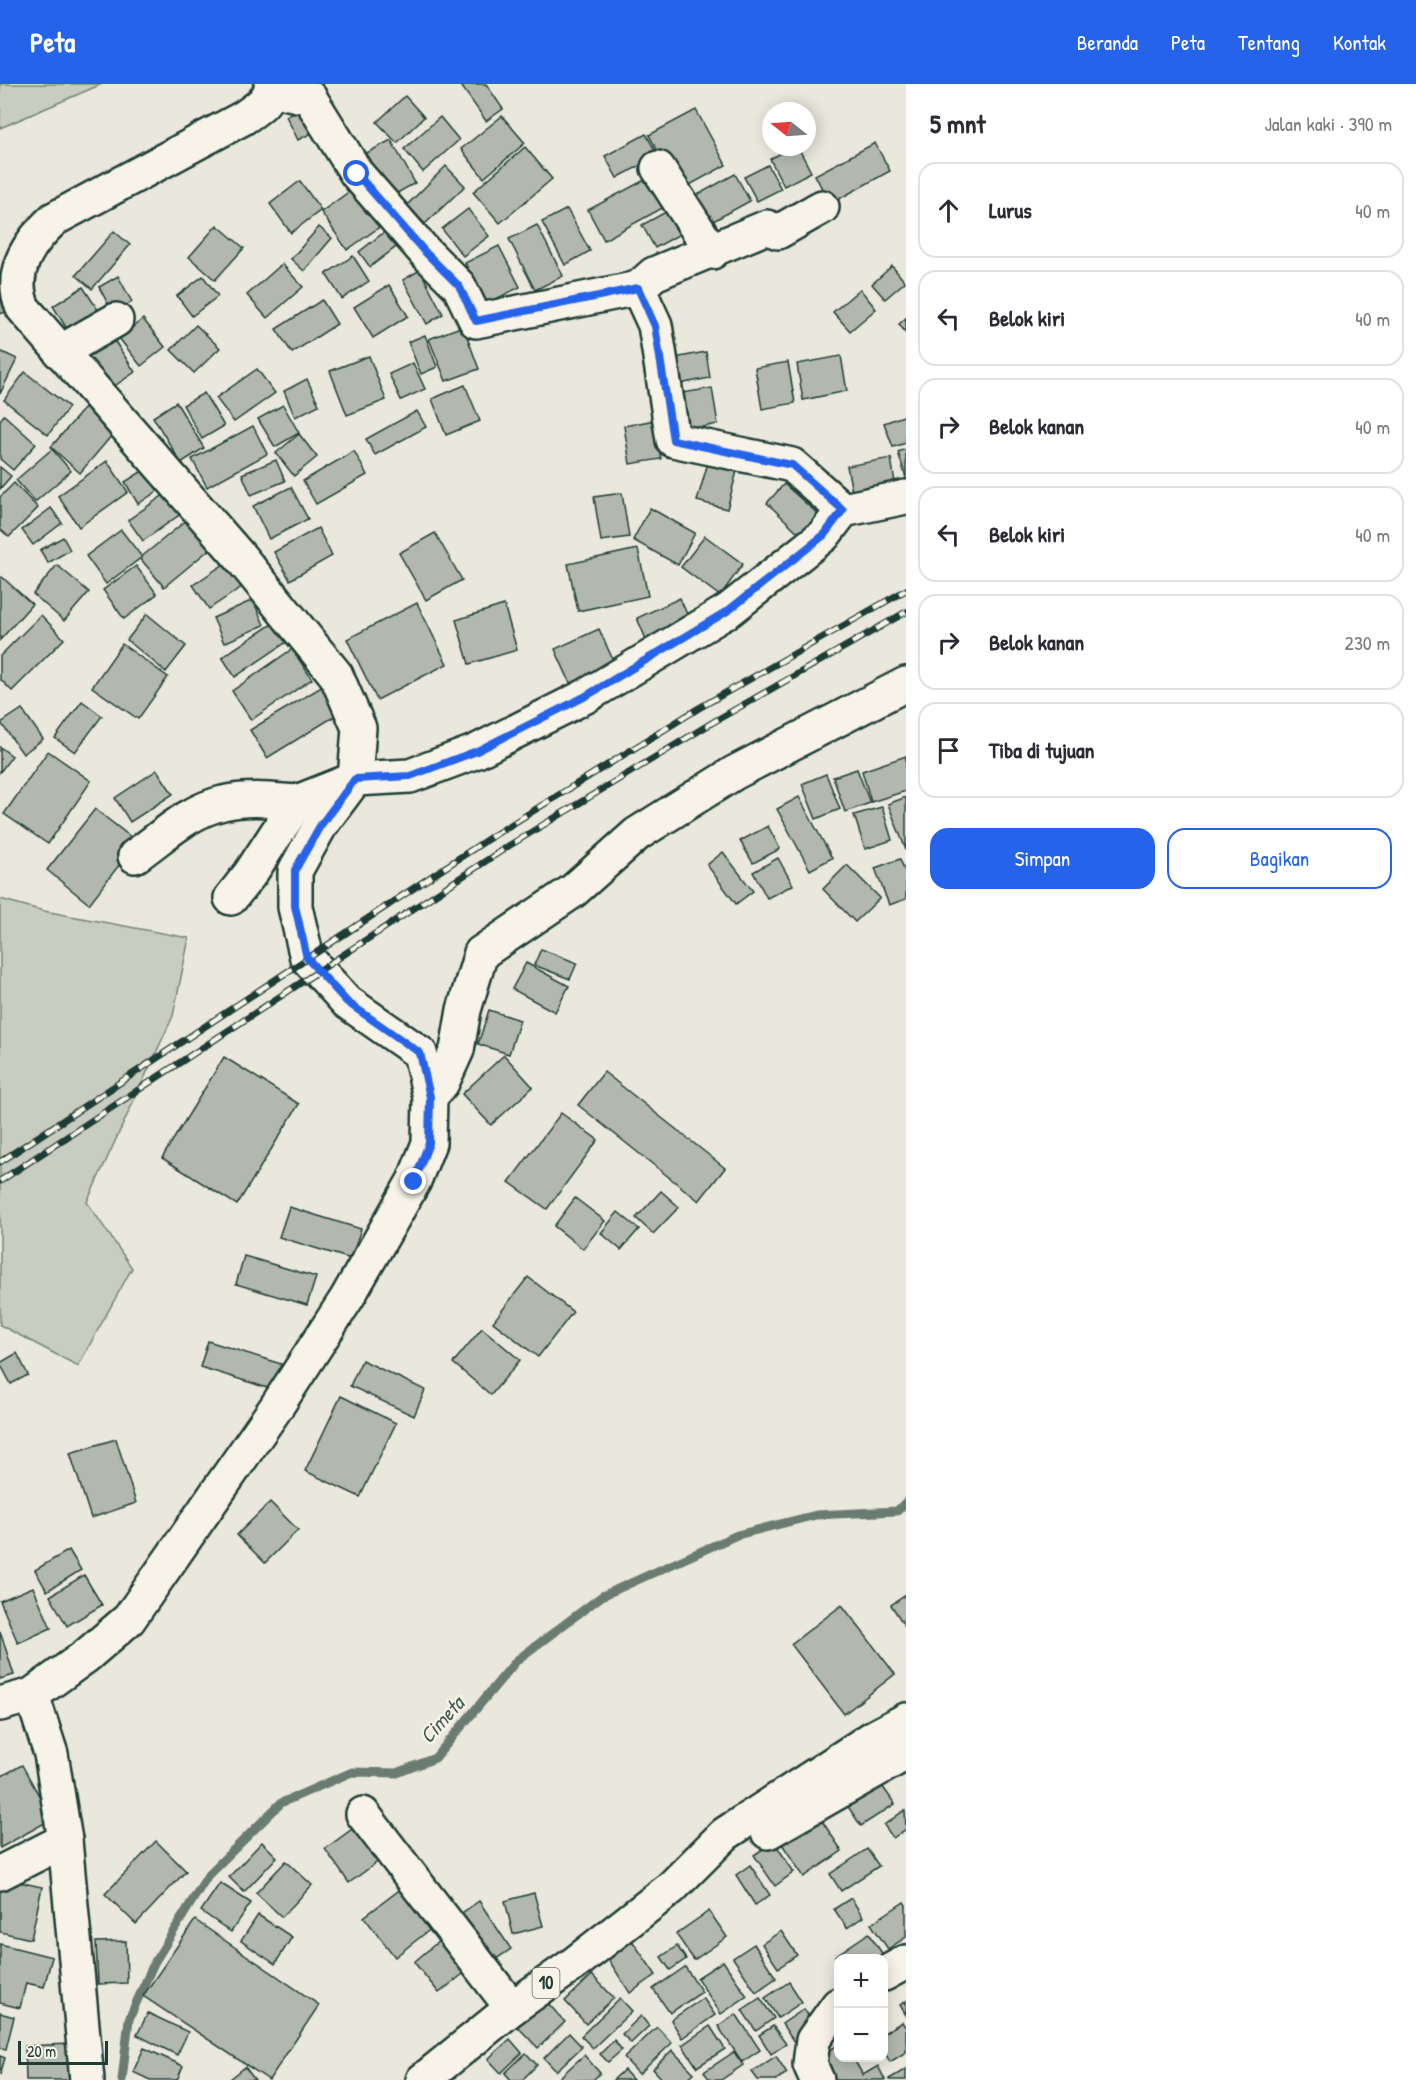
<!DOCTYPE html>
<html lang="id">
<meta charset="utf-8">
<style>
body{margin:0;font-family:"Patrick Hand",sans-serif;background:#f7f7f7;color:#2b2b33}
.controls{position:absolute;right:18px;bottom:18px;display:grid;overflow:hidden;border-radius:12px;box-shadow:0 3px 15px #0003}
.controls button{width:54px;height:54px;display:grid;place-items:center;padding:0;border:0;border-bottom:2px solid #e1e1e2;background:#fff;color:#2b2b33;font:30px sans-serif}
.compass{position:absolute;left:762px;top:18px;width:54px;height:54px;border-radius:50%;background:#fff;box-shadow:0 3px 15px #0003;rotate:287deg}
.scale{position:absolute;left:18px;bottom:15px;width:90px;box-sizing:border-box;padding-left:6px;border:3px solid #1f3d34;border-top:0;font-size:16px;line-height:21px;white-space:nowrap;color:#1f3d34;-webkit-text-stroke:4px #f7f3e8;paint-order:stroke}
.stop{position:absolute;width:18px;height:18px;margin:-14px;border:4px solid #2563eb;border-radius:50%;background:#fff}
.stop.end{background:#2563eb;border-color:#fff;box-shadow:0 2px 6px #0008}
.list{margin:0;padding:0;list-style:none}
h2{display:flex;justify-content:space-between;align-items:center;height:78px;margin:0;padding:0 24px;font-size:26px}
h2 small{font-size:20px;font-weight:400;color:#7c7c81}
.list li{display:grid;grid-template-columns:39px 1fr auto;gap:18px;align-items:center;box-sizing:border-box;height:96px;margin:0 12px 12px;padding:0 12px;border:2px solid #e1e1e2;border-radius:18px}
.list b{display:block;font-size:22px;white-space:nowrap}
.list em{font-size:20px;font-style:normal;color:#7c7c81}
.actions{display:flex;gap:12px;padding:18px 24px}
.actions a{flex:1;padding:14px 0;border:2px solid #2563eb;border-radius:18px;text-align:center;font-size:21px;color:#2563eb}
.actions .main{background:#2563eb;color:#fff}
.icon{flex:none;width:33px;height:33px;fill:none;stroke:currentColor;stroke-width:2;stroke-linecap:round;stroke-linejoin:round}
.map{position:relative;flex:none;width:906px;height:1996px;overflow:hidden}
header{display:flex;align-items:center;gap:36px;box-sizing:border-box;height:84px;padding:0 30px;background:#2563eb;color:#fff}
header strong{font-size:28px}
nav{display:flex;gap:33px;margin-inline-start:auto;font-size:21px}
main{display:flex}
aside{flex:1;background:#fff}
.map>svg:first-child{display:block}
.green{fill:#c8ccc1;stroke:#74847a;stroke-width:1.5}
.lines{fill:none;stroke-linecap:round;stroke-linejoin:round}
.stream{stroke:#6a7c72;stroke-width:9}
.building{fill:#b2b8ae;stroke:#1f3d34;stroke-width:1.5}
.minor-casing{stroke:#1f3d34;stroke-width:38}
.highway-casing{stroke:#1f3d34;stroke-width:38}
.minor{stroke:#f7f3e8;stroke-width:33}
.highway{stroke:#f7f3e8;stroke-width:33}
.rail-casing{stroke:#1f3d34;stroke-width:7}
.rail{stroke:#f7f3e8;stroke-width:4.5;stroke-dasharray:14;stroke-linecap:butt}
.route{stroke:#2563eb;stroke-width:8}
.labels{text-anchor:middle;stroke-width:5;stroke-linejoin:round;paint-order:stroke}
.shield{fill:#f7f3e8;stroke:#60746a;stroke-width:1.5}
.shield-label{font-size:18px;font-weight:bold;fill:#1f3d34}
.water-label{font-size:21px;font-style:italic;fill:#445c53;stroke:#f7f3e8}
</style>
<header>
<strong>Peta</strong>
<nav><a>Beranda</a><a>Peta</a><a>Tentang</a><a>Kontak</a></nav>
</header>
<main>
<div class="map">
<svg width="906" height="1996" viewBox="0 0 906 1996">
<rect width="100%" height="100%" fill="#eae8dd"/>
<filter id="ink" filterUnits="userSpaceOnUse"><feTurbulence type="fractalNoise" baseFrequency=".0167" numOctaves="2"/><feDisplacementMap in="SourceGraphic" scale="12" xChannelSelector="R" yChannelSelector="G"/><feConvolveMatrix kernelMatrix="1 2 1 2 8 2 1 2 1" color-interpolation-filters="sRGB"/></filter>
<g filter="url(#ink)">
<g class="green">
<path d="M0,0h102l-102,44z"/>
<path d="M0,815l44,12 145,27 -16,78 -86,186 45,66 -54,98 -78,-41z"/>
</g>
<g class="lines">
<path class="stream" d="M122,1996l7,-61 25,-56 54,-88 73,-72 71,-31 45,1 38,-15 82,-98 85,-64 135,-61 79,-20 81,-4 9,-9"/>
</g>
<g class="building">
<path d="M466,0h20l17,25 -17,12 -24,-34z"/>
<path d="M405,12l19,21 -27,26 -20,-21z"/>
<path d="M303,22l13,25 -18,9 -12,-24z"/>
<path d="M696,26l30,55 -47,26 -30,-56z"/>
<path d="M502,32l23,27 -41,35 -23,-29z"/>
<path d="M440,33l19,23 -36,32 -19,-23z"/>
<path d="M646,50l12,22 -41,22 -12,-22z"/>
<path d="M391,56l24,43 -30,17 -24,-44z"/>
<path d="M875,59l15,28 -60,33 -15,-29z"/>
<path d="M525,63l27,32 -52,44 -27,-31z"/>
<path d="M792,63h6l13,25 -27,14 -14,-27z"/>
<path d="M768,81l13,24 -24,12 -13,-24z"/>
<path d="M446,82l19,20 -40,38 -18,-19z"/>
<path d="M735,90l15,27 -46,25 -14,-27z"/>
<path d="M652,92l16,29 -64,35 -16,-30z"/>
<path d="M300,97l21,29 -30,23 -21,-29z"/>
<path d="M361,99l27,38 -41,29 -26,-38z"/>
<path d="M675,123l12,23 -32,18 -13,-23z"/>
<path d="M468,125l21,27 -26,20 -21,-27z"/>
<path d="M567,125l23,42 -25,14 -23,-43z"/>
<path d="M217,141l27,23 -29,32 -26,-23z"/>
<path d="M537,141l26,51 -28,14 -26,-51z"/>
<path d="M319,143l13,11 -28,33 -13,-12z"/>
<path d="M388,145l12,15 -30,23 -11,-15z"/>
<path d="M114,147l16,14 -38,44 -16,-14z"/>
<path d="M499,162l21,41 -34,17 -21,-41z"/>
<path d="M353,172l16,25 -27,18 -16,-25z"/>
<path d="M282,180l21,23 -36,31 -20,-23z"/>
<path d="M892,182l13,16 -20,17 -13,-15z"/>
<path d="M420,186l23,44 -16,10 -24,-44z"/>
<path d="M3,187l14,37 -17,6v-41z"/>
<path d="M118,192l14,26 -19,11 -14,-26z"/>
<path d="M203,192l15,20 -26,20 -15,-20z"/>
<path d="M389,201l19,31 -35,22 -19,-31z"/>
<path d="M83,203l21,32 -31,20 -20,-33z"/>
<path d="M860,205l16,20 -26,22 -17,-19z"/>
<path d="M322,216l15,24 -45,29 -16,-24z"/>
<path d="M906,234v15l-7,-9z"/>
<path d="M143,235l22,28 -24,19 -22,-28z"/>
<path d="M196,241l24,23 -26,25 -23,-23z"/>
<path d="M463,242l16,43 -33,12 -17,-42z"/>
<path d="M110,250l25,38 -28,19 -25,-39z"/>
<path d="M425,251l12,32 -16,7 -13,-32z"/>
<path d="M0,267l17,8 -17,35z"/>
<path d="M706,268l4,26 -36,7 -5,-26z"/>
<path d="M369,272l17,44 -39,15 -17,-44z"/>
<path d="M841,272l6,35 -44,9 -6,-36z"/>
<path d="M788,278l7,41 -33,6 -7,-41z"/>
<path d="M413,279l12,26 -24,11 -12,-26z"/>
<path d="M257,285l18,24 -41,29 -18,-24z"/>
<path d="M25,288l44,35 -21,28 -44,-35z"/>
<path d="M307,295l12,26 -24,12 -11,-26z"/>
<path d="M465,301l15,36 -34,14 -14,-36z"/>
<path d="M712,304l6,36 -40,8 -7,-37z"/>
<path d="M204,309l20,33 -22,13 -19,-34z"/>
<path d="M176,318l28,46 -23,15 -28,-46z"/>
<path d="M89,319l29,25 -38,45 -29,-26z"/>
<path d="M283,321l16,28 -24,14 -17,-28z"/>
<path d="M417,327l9,16 -51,28 -9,-16z"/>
<path d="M4,331l32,29 -23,26 -13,-11v-39z"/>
<path d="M906,331v28l-13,4 -9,-24z"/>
<path d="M655,336l6,39 -31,5 -6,-38z"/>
<path d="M253,342l14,28 -60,33 -15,-28z"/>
<path d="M299,350l18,23 -23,19 -18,-23z"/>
<path d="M52,365l19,22 -36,31 -19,-22z"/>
<path d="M906,365v29l-8,-26z"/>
<path d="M354,367l13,24 -51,29 -13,-23z"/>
<path d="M891,374l5,31 -43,8 -6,-31z"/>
<path d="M709,375l29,8 -11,42 -30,-8z"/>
<path d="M276,376l9,21 -34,14 -9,-21z"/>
<path d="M107,377l21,31 -49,35 -21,-31z"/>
<path d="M152,381l13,21 -27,18 -13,-22z"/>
<path d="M0,383l11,9 -11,13z"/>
<path d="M14,399l24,25 -29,29 -9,-8v-32z"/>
<path d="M784,400l35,31 -18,20 -34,-32z"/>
<path d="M291,403l17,32 -39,20 -16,-33z"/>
<path d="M168,408l14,21 -39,28 -15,-21z"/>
<path d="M622,409l7,44 -28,4 -7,-44z"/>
<path d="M51,424l11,15 -29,22 -11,-15z"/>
<path d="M650,424l45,25 -17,32 -45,-25z"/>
<path d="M193,431l23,29 -52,43 -24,-29z"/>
<path d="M318,444l14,28 -42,24 -16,-28z"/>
<path d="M121,446l21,27 -36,27 -20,-28z"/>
<path d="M435,449l27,47 -36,20 -27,-47z"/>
<path d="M705,452l38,28 -23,32 -39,-29z"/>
<path d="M63,453l7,13 -22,13 -8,-13z"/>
<path d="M638,465l10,47 -70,15 -10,-47z"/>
<path d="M227,478l16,24 -34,23 -16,-24z"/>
<path d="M57,481l32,27 -25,29 -31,-27z"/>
<path d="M136,482l21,28 -33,25 -21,-29z"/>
<path d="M2,493l30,27 -32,36v-61z"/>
<path d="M680,514l12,28 -43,20 -12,-28z"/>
<path d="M253,516l11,25 -40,18 -11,-25z"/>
<path d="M417,519l30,61 -70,36 -30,-61z"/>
<path d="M504,521l13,45 -48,14 -13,-44z"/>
<path d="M147,530l39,32 -20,26 -39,-32z"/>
<path d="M41,531l23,24 -52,52 -12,-12v-23z"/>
<path d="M275,538l13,19 -53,36 -13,-20z"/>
<path d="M599,545l18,40 -44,20 -18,-40z"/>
<path d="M122,560l46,33 -30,42 -46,-32z"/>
<path d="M292,565l20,30 -61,41 -19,-29z"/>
<path d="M323,602l17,27 -73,45 -17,-28z"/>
<path d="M82,617l20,15 -27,36 -20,-14z"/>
<path d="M22,625l21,30 -20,15 -22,-31z"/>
<path d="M0,663l12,9 -12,16z"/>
<path d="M48,667l43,30 -43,63 -44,-30z"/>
<path d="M906,672v35l-35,11 -9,-31z"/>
<path d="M857,685l13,34 -25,9 -12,-35z"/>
<path d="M157,686l16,24 -43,28 -15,-24z"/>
<path d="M826,690l14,35 -24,10 -14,-35z"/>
<path d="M799,713l33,61 -22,12 -33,-61z"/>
<path d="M906,713v53l-18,-46z"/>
<path d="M882,723l10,33 -27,9 -11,-34z"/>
<path d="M95,725l42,33 -48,62 -42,-34z"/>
<path d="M768,742l12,23 -27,14 -13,-22z"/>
<path d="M723,768l30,39 -17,13 -29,-39z"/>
<path d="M778,774l15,27 -26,13 -14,-26z"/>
<path d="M900,775l6,15v25l-17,6 -14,-37z"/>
<path d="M847,781l33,33 -25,24 -32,-33z"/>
<path d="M541,865l36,14 -7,16 -36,-14z"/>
<path d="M526,879l43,23 -14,26 -43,-23z"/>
<path d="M489,926l31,10 -11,34 -31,-10z"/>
<path d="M504,971l29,32 -42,38 -29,-31z"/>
<path d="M224,973l75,47 -62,101 -75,-47z"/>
<path d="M604,988l121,96 -26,33 -121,-96z"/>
<path d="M561,1029l37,27 -51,69 -38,-27z"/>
<path d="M661,1107l18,16 -26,27 -17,-16z"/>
<path d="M575,1114l30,23 -22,28 -29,-23z"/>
<path d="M289,1123l72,22 -10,30 -72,-22z"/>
<path d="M618,1128l21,17 -18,21 -20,-17z"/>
<path d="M244,1172l72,21 -9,28 -71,-21z"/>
<path d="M528,1193l45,35 -35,45 -45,-35z"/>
<path d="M482,1244l38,32 -29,35 -38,-32z"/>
<path d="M208,1257l73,23 -7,26 -74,-23z"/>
<path d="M17,1269l11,22 -17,9 -11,-21z"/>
<path d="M362,1276l63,30 -11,26 -64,-30z"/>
<path d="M341,1312l55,27 -36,74 -55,-26z"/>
<path d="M116,1355l20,64 -45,15 -21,-65z"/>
<path d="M270,1418l28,28 -33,33 -28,-28z"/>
<path d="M69,1466l12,20 -34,21 -12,-21z"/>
<path d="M84,1491l18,30 -35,21 -17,-30z"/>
<path d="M33,1503l18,41 -33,15 -18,-42z"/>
<path d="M906,1511v33l-15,-23z"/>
<path d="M842,1521l53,69 -51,40 -53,-70z"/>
<path d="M0,1547l14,44 -14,4z"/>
<path d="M22,1681l30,54 -52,29v-71z"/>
<path d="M880,1699l15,21 -34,22 -14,-21z"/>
<path d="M905,1726l1,19 -13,9 -9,-13z"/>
<path d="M820,1734l22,33 -38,26 -22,-33z"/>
<path d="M363,1737l25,33 -39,29 -24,-34z"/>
<path d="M156,1757l30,30 -50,53 -31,-30z"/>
<path d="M262,1758l15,15 -33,35 -15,-15z"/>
<path d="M774,1758l20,30 -19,14 -21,-31z"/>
<path d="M867,1765l12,17 -38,25 -11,-17z"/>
<path d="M286,1777l26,24 -30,32 -26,-24z"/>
<path d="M750,1781l20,30 -15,10 -19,-30z"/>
<path d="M0,1794l42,9 -11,52 -31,-7z"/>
<path d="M220,1799l31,20 -20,29 -30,-21z"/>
<path d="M406,1801l31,39 -42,33 -31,-40z"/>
<path d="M534,1809l9,33 -30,8 -8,-33z"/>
<path d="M851,1814l12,19 -16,11 -13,-19z"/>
<path d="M479,1817l32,48 -27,18 -31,-48z"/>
<path d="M904,1818l2,3v32l-18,12 -17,-25z"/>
<path d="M709,1827l18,26 -33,23 -18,-26z"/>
<path d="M258,1831l34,22 -17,27 -34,-23z"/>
<path d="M195,1836l124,85 -50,75 -126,-84z"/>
<path d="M781,1847l16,24 -19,13 -16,-24z"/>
<path d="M869,1849l14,22 -5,3h-40v3l-3,-5z"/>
<path d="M447,1850l26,32 -34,27 -25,-31z"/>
<path d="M631,1855l25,36 -26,18 -24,-37z"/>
<path d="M126,1857l1,42 -29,1 -2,-42z"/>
<path d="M0,1860l52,13 -8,30 -18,-4 -6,25 -20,-5z"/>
<path d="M754,1860l22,34 -20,14 -23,-34z"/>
<path d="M677,1862l9,13 -16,11 -9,-13z"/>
<path d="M723,1877l24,35 -26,18 -24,-36z"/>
<path d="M685,1883l17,25 -32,21 -17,-24z"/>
<path d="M592,1891l22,23 -28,26 -21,-23z"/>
<path d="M789,1898l13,20 -24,16 -13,-20z"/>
<path d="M620,1914l12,13 -39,37 -12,-12z"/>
<path d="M703,1914l12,17 -33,23 -11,-18z"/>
<path d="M760,1914l14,20 -18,13 -14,-21z"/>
<path d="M544,1915l21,23 -27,26 -22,-23z"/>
<path d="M906,1917v14l-6,-10z"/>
<path d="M804,1925l12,18 -22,15 -12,-18z"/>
<path d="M0,1929l14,4 -8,32 -6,-1z"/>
<path d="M148,1929l40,19 -11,23 -40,-20z"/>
<path d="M736,1930l24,36 -18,12 -24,-36z"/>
<path d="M641,1932l8,10 -18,17 -9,-9z"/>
<path d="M902,1938l4,6v24l-16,10 -6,-11v-18z"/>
<path d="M710,1942l15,23 -28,18 -15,-22z"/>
<path d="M773,1942l13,18 -15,10 -12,-19z"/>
<path d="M657,1943l15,16 -33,31 -15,-16z"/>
<path d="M569,1949l13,14 -26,24 -12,-13z"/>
<path d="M510,1955l12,14 -21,20 -13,-14z"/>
<path d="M614,1956l8,10 -14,12 -8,-8z"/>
<path d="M69,1960l1,36h-44l-1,-34z"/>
<path d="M838,1961v13h15l10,17 15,-9 7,14h-50l-14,-25z"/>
<path d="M144,1964l39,18 -6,14h-27l-17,-8z"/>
<path d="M672,1966l22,23 -8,7h-23l-10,-11z"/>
<path d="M734,1968l9,13 -22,15h-11l-6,-8z"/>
<path d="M526,1969l11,12 -15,15h-11l-6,-7z"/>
<path d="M584,1971l16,18 -7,7h-30l-3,-3z"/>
<path d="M0,1972l5,2 -5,17z"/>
<path d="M776,1972l11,17 -11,7h-18l-6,-8z"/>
<path d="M245,1983l10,13h-26z"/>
<path d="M906,1985v11h-17v-1z"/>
<path d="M624,1986l9,10h-20z"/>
</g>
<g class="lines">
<defs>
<g id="minor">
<path d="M271,5l39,9 47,76 67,77 35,35 17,35 162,-33 16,-14 113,-47 11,5 44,-25"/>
<path d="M658,84l54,84"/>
<path d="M60,268l56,-32"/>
<path d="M843,426l63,-13"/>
<path d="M135,772c27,-19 55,-46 88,-53 24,-6 49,-3 74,-1"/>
<path d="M231,814l19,-24 47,-72 58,-23 55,-3 67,-25 109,-55 143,-86 95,-75 19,-25 -51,-45 -119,-25 -18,-115 -17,-37"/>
<path d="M430,1013l12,-14 15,-33 7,-40 17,-57 92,-62 64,-57 97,-61 172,-89"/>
<path d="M32,1611l19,59 14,86 22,240"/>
<path d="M0,1620l32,-9 54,-39 43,-37 146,-210 72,-111 67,-117 15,-38 1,-46 -10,-44 -73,-51 -40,-44 -12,-51v-36l25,-45 35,-47 4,-51 -23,-53 -96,-118 -217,-249c-15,-35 5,-65 31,-89l189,-101c13,-9 27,-17 29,-34"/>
<path d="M363,1730l149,194"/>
<path d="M0,1789l65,-33"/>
<path d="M884,1890l22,-12"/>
<path d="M817,1996l-7,-16 3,-24 25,-35"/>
</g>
<g id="highway">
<path d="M768,1748l138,-79"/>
<path d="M423,1996l89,-72 62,-44 97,-76 54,-54 149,-97 32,-17"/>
</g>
</defs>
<use href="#minor" class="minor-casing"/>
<use href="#highway" class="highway-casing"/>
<use href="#minor" class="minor"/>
<use href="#highway" class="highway"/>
<defs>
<g id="rail">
<path d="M0,1078l491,-325 208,-129 207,-118"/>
<path d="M0,1097l510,-336 205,-124 191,-109"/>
</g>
</defs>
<use href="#rail" class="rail-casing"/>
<use href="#rail" class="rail"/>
</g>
</g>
<g class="lines" filter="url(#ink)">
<path class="route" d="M357,90l67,77 35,35 17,35 162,-33 17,38 18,114 119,25 51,45 -19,25 -95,75 -143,86 -109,55 -67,25 -55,3 -35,47 -25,44v36l12,52 40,44 73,51 10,44 -1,46 -15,39"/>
</g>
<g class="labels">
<rect class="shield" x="532.5" y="1884" width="27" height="30" rx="4.5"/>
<g class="shield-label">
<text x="546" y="1905">10</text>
</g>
<g class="water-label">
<text transform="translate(442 1636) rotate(-48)" y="7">Cimeta</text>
</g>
</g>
</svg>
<div class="controls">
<button>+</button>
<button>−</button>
</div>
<svg class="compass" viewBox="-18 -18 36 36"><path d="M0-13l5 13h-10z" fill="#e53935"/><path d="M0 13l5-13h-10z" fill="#7c7c81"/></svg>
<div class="scale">20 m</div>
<div class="stop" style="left:357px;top:90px"></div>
<div class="stop end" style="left:414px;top:1098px"></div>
</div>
<aside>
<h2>5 mnt<small>Jalan kaki · 390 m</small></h2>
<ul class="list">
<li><svg class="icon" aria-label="ahead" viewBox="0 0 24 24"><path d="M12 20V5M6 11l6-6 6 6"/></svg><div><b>Lurus</b></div><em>40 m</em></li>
<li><svg class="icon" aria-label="left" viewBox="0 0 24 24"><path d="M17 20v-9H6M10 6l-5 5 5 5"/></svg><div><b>Belok kiri</b></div><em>40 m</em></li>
<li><svg class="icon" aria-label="right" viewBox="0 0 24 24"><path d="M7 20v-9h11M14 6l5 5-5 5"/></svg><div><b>Belok kanan</b></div><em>40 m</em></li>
<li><svg class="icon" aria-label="left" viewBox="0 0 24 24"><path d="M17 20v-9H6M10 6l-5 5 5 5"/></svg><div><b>Belok kiri</b></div><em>40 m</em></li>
<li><svg class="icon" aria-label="right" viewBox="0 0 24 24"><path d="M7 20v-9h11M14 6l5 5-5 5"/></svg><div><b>Belok kanan</b></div><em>230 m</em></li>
<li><svg class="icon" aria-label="arrive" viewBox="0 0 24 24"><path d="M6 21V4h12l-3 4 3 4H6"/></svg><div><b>Tiba di tujuan</b></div></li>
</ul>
<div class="actions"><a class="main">Simpan</a><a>Bagikan</a></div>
</aside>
</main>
